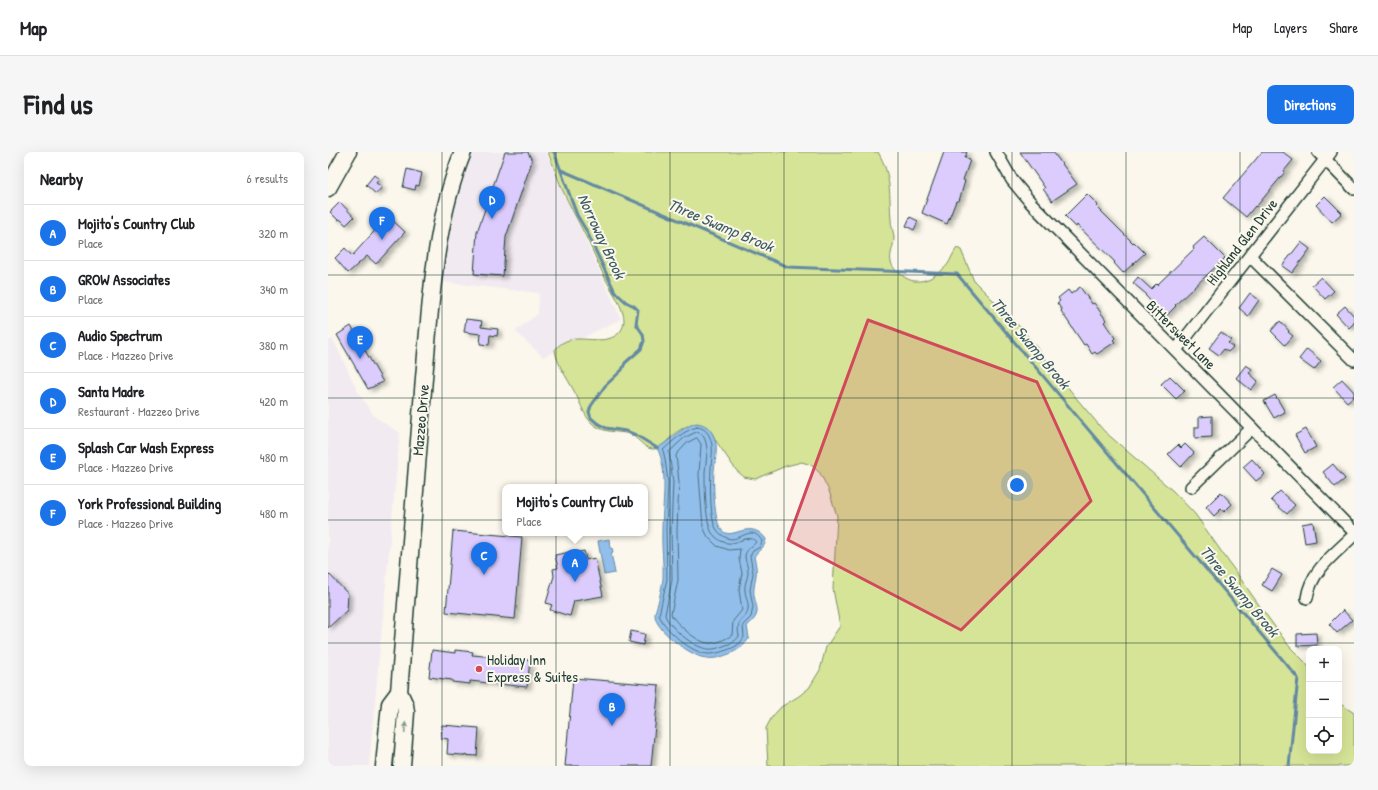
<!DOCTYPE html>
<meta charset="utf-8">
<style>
body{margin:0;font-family:"Patrick Hand",sans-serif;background:#f6f6f6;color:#202124}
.controls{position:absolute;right:12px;bottom:12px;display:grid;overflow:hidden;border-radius:8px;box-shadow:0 4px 16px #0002}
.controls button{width:36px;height:36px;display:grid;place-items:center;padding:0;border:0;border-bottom:1px solid #e0e0e0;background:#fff;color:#202124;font:20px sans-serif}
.you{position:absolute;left:689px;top:333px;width:14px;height:14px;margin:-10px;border:3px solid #fff;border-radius:50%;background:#1a73e8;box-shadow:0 0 0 6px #1a73e833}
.badge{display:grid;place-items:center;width:26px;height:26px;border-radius:50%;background:#1a73e8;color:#fff;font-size:13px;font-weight:700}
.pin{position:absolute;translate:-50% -33px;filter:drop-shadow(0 1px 2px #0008)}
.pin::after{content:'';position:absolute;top:21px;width:14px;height:12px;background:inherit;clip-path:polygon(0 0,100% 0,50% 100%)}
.popup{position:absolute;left:174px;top:332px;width:146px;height:52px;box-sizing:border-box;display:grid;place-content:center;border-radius:8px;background:#fff;filter:drop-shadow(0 1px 3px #0005);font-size:13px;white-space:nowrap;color:#757577}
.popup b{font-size:15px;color:#202124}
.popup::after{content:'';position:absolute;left:50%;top:100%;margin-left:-8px;border:8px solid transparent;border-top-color:#fff}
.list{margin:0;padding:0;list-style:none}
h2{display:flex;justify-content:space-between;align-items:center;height:52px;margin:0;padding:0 16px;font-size:17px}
h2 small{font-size:13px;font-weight:400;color:#757577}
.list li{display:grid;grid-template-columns:26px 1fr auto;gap:12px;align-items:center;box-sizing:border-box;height:56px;padding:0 16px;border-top:1px solid #e0e0e0}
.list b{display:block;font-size:15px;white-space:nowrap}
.list p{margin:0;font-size:13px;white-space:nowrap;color:#757577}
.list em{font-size:13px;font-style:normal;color:#757577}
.icon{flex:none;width:22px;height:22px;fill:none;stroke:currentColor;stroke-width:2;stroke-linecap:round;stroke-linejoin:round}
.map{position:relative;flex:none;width:1026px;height:614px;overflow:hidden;border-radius:8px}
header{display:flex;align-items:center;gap:24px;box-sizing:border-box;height:56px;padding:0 20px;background:#fff;border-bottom:1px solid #e0e0e0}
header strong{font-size:19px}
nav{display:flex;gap:22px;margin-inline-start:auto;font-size:14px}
.intro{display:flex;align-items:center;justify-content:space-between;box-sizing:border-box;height:96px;padding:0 24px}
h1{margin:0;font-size:28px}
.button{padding:10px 18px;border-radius:8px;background:#1a73e8;color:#fff;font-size:14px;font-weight:700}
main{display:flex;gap:24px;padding:0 24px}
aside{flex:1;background:#fff;border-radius:8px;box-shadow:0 4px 16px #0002}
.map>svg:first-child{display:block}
.built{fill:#f2eaf1}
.green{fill:#d6e497;stroke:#7a9066}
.water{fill:#92beeb;stroke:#648aa2}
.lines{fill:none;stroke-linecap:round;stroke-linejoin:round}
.shore{stroke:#4d717d;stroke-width:1}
.stream{stroke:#648aa2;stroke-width:3}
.building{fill:#dcccfe;stroke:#1f3d34;filter:url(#shadow)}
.street-casing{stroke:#1f3d34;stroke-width:14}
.secondary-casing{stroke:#1f3d34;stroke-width:19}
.street{stroke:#fbf7ec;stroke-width:11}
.secondary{stroke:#fbf7ec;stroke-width:16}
.oneway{fill:#8d9a90}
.marked{fill:#d1495b;fill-opacity:0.2;stroke:#d1495b;stroke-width:3;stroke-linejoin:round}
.grid{fill:none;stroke:#1f3d34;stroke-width:1;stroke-opacity:0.55}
.poi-dot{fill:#d1495b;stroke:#fbf7ec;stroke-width:1.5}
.labels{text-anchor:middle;stroke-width:4;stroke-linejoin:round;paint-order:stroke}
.street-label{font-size:15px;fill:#1f3d34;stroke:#fbf7ec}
.poi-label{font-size:15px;fill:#1f3d34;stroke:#fbf7ec;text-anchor:start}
.water-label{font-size:16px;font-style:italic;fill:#3c5d62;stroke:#fbf7ec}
</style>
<header>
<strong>Map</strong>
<nav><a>Map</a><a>Layers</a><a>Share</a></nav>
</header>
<div class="intro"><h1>Find us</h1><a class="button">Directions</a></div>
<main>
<aside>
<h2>Nearby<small>6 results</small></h2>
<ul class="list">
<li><span class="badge">A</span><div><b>Mojito's Country Club</b><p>Place</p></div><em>320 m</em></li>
<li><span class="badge">B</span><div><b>GROW Associates</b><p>Place</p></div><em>340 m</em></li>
<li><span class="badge">C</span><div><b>Audio Spectrum</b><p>Place · Mazzeo Drive</p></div><em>380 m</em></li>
<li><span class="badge">D</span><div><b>Santa Madre</b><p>Restaurant · Mazzeo Drive</p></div><em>420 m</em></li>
<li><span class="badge">E</span><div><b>Splash Car Wash Express</b><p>Place · Mazzeo Drive</p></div><em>480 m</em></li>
<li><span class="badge">F</span><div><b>York Professional Building</b><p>Place · Mazzeo Drive</p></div><em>480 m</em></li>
</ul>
</aside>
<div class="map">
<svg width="1026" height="614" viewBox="0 0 1026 614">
<defs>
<filter id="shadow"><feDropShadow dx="4" dy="2.5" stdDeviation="2" flood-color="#0004"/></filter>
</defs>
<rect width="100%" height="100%" fill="#fbf7ec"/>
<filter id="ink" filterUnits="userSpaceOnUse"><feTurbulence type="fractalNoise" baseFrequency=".025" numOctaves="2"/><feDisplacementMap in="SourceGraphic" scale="8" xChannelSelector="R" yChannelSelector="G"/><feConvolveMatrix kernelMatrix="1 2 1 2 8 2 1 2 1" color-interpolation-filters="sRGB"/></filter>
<g filter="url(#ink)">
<g class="built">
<path d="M145,0h73l75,167 -78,38 -28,-26 23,-17 1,-21 -97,-11 5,-45 7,-32z"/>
<path d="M5,187l25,53 17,25 25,16 -31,333h-41v-425z"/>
</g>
<path class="green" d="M220,0h330c14,24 11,42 13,68 0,6 3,13 3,18 0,8 -5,17 -3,24 2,7 7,10 12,14 15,12 34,1 45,-12 3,-5 5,-11 9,-16l4,2 13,31 49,49 54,69 27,32 69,60 22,23 64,91 30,41 17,17 3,5v83h30v-48l15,10v53h-586l-2,-38 6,-11 9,-10 18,-11 10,-8 11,-18 6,-23 14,-21 -7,-37 4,-73 -8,-25 -9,-18 -9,-8 -9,-3 -16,4 -31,13 -11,-2 -8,-7 -20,-29 -4,-8 -25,-7c-4,2 -9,5 -13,8 -6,5 -13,16 -22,15 -9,-1 -14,-12 -23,-15 -9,-3 -20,-1 -30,-6 -15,-7 -17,-24 -25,-37 -7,-14 -17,-26 -19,-41 16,-23 46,0 64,-17 5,-5 6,-13 4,-19 -3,-13 -13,-25 -19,-38 -7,-14 -12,-28 -19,-41 -8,-16 -16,-31 -23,-46 -5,-12 -9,-25 -14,-37z"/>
<g class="water">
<path d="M368,271c11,1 16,7 19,17 3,8 0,21 -1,31 -1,12 0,40 4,52 9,27 29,-9 48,16 -1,10 -8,10 -12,18 4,15 2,17 0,31 -2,17 12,23 -7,38l2,12c-7,12 -20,17 -33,20 -5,1 -10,0 -15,-1 -13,-4 -46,-27 -46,-42 0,-4 2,-8 3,-12 2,-8 4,-16 5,-24 1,-16 -2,-33 -1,-49 0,-24 7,-60 -5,-82 15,-8 21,-19 39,-25z"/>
<path d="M281,387l1,9h2l1,4 -2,1 4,20 -11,2 -6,-34z"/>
</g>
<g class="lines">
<g class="shore">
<path d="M369,275c8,1 12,6 14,14 3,8 0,19 0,28 -1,13 -1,43 3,55 2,7 10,15 18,15 12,-1 20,-14 30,2l-2,6 -7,4 -3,5 3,17 -3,17 3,17 -2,10 -8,8 1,12c-4,8 -9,10 -17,13 -6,2 -12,4 -18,4 -17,0 -44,-24 -50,-39l8,-36 -1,-50 2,-47 -3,-23 -2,-9c10,-9 20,-19 34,-23z"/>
<path d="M369,280l5,2c8,11 4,25 3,38 0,14 0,49 7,61 2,3 6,6 9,8 14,7 20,-5 32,-2l3,3c-4,5 -10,7 -11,14 0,5 3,10 3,16 0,6 -4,12 -3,18 0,6 4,12 3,19 -1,12 -13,8 -9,27 -3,5 -7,7 -13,9 -5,2 -12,5 -18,4 -14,-1 -39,-22 -43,-34l7,-35 -1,-50 2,-48 -4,-30 15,-14z"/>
<path d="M369,286l4,6 -2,31 4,52 5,10 9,9 12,4 11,-1 -1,10 3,14 -3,17 3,20 -9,11 -1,14c-6,4 -16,9 -24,8 -11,-1 -32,-19 -37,-29l7,-34 -1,-50 2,-48 -3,-27 11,-12z"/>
</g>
<g class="stream">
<path d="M226,0l23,63 9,15 29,62 11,10 8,4 4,4 -2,14 7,10 1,7 -3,8 -16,14 -3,7 -17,16 -14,20 -2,6 2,6 6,5 9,5 20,3 10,4 21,13"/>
<path d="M233,18l227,97 169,7 341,404 -9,88"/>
</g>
</g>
<g class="building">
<path d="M177,0h23l4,9 -26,76 -3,39 -29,-2 3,-42z"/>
<path d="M616,0h23l-2,6 5,2 -7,20 2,1 -6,20h-3l-9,23 -25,-11z"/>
<path d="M692,0h33l24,32 -25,17 -9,-12 2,-1z"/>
<path d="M934,0h21l10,8 -9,11 1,1 -29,35 -1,-1 -9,11 -23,-19z"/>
<path d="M79,17l15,4 -3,13 -3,-1 -1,5 -12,-3z"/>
<path d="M46,23l5,4 -3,4 6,4 -6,7 -10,-9z"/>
<path d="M759,42l11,11 -2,1 37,37 1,-1 11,11 -22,20 -9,-10 1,-1 -38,-37 -1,2 -11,-11z"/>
<path d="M997,44l17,17 -10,9 -16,-17z"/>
<path d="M12,50l14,15 -8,8 -6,-6 -2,1 -8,-8z"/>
<path d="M60,64l17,16 -29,32 -9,-8 -19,17 -13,-15 10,-10 7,8z"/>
<path d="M582,65l8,4 -4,9 -8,-4z"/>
<path d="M876,85l21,21 -50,47 1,1 -11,11 -20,-22 1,-1 -13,-11 5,-6 13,12 5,-5 1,1 37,-36 -1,-2z"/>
<path d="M973,90l9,7 -18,24 -10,-7z"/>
<path d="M993,125l13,14 -9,8 -13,-14z"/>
<path d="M752,135l12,17 2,-1 12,17 -2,2 11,16 -2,2 2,2 -18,12 -2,-2 -3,2 -6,-10 -2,1 -23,-34 1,-1 -5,-7 3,-2 -2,-3 10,-8 3,4z"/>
<path d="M922,141l9,7 -11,16 -9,-8z"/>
<path d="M1017,154l9,10v7l-5,5 -13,-14z"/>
<path d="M138,167l16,2 -1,6 17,2 -1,7 -7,-1 -1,10 -9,-1 1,-10 -17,-2z"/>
<path d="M952,169l9,10 -1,1 5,4 -8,9 -14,-14z"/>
<path d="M23,174l32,56 -15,7 -31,-54z"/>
<path d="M893,180l10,8 -3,3 5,4 -5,5 -4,-3 -5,6 -10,-7z"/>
<path d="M979,197l14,12 -7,9 -15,-11z"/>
<path d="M918,213l6,4 -3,4 9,8 -7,9 -15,-12z"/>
<path d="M842,224l15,15 -9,8 -15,-15z"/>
<path d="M1014,227l12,13v4l-7,6 -14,-15z"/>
<path d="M947,243l10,17 -11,6 -10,-17z"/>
<path d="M884,264v21l-17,1v-11h4v-10z"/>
<path d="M978,277l10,18 -11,6 -10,-18z"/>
<path d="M857,292l9,9 -13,14 -13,-13 10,-9 3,3z"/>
<path d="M924,307l13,15 -9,7 -13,-14z"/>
<path d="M1005,312l12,15 -10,8 -12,-15z"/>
<path d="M952,339l15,14 -8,9 -16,-14z"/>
<path d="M893,340l11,12 -8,8 -3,-3 -7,7 -8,-9z"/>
<path d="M985,370l3,19 -11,2 -3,-19z"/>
<path d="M125,379l69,6 -7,82 -69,-7z"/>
<path d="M247,399v2l9,-2 2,9 9,-2 8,38 -29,5 -4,15 -20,-6 2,-5 -6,-2 8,-27 -1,-7 5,-1 -3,-13z"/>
<path d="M944,417l10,6 -10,16 -10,-6z"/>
<path d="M0,421l20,21 -1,16 -19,18z"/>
<path d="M1015,458l9,10 -15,13 -8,-9z"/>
<path d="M303,479l14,3 -2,11 -14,-3z"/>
<path d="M988,481l1,12 -20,1v-12z"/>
<path d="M104,498l23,3v-3l18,2 -1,3 58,5 -3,27 -57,-6v3l-18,-2v-2l-23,-3z"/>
<path d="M245,526l86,7 -8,81h-86z"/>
<path d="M114,573l37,3 -2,28 -30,-2 1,-15 -7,-1z"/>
</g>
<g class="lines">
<defs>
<g id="street">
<path d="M668,0l16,28 19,23 323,329"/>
<path d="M990,0l36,37"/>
<path d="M922,104l104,104"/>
<path d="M848,198l155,-198"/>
<path d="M863,335l61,-59"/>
<path d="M979,446c4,-28 28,-44 47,-63"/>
</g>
<g id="secondary">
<path d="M0,36l20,-36"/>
<path d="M56,614l6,-62 9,-12"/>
<path d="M74,614l4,-54 -1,-7 -6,-13c8,-105 16,-210 25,-314 7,-77 10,-154 39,-226"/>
</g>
</defs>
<use href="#street" class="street-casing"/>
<use href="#secondary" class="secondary-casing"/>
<use href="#street" class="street"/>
<use href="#secondary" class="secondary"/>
</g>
<defs><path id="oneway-solid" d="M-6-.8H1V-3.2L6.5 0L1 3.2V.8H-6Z"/></defs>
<use class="oneway" href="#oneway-solid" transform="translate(77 576) rotate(-86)"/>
</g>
<path class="marked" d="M540,168l169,62 54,119 -130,129 -173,-90z"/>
<path class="grid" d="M114,0v614M228,0v614M342,0v614M456,0v614M570,0v614M684,0v614M798,0v614M912,0v614M0,123h1026M0,246h1026M0,368h1026M0,491h1026"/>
<circle class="poi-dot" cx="151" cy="517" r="4"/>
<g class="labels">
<g class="street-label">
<text transform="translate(914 90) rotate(-52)" y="5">Highland Glen Drive</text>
<text transform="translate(853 183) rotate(45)" y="5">Bittersweet Lane</text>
<text transform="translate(93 268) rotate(-85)" y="5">Mazzeo Drive</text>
</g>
<g class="poi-label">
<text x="159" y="513">Holiday Inn<tspan x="159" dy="17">Express &amp; Suites</tspan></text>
</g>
<g class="water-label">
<text transform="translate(393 73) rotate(23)" y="6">Three Swamp Brook</text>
<text transform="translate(274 84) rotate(65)" y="6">Norroway Brook</text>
<text transform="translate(703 191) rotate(50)" y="6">Three Swamp Brook</text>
<text transform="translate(912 439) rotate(50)" y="6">Three Swamp Brook</text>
</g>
</g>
</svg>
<div class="controls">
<button>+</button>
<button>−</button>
<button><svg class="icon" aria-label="locate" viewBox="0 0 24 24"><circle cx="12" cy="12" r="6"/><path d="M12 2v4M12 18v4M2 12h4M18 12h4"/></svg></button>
</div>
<div class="you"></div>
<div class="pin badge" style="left:247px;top:430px">A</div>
<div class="popup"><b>Mojito's Country Club</b>Place</div>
<div class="pin badge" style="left:284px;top:574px">B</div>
<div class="pin badge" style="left:156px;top:423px">C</div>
<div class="pin badge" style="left:164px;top:67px">D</div>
<div class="pin badge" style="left:32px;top:207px">E</div>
<div class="pin badge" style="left:54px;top:88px">F</div>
</div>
</main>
